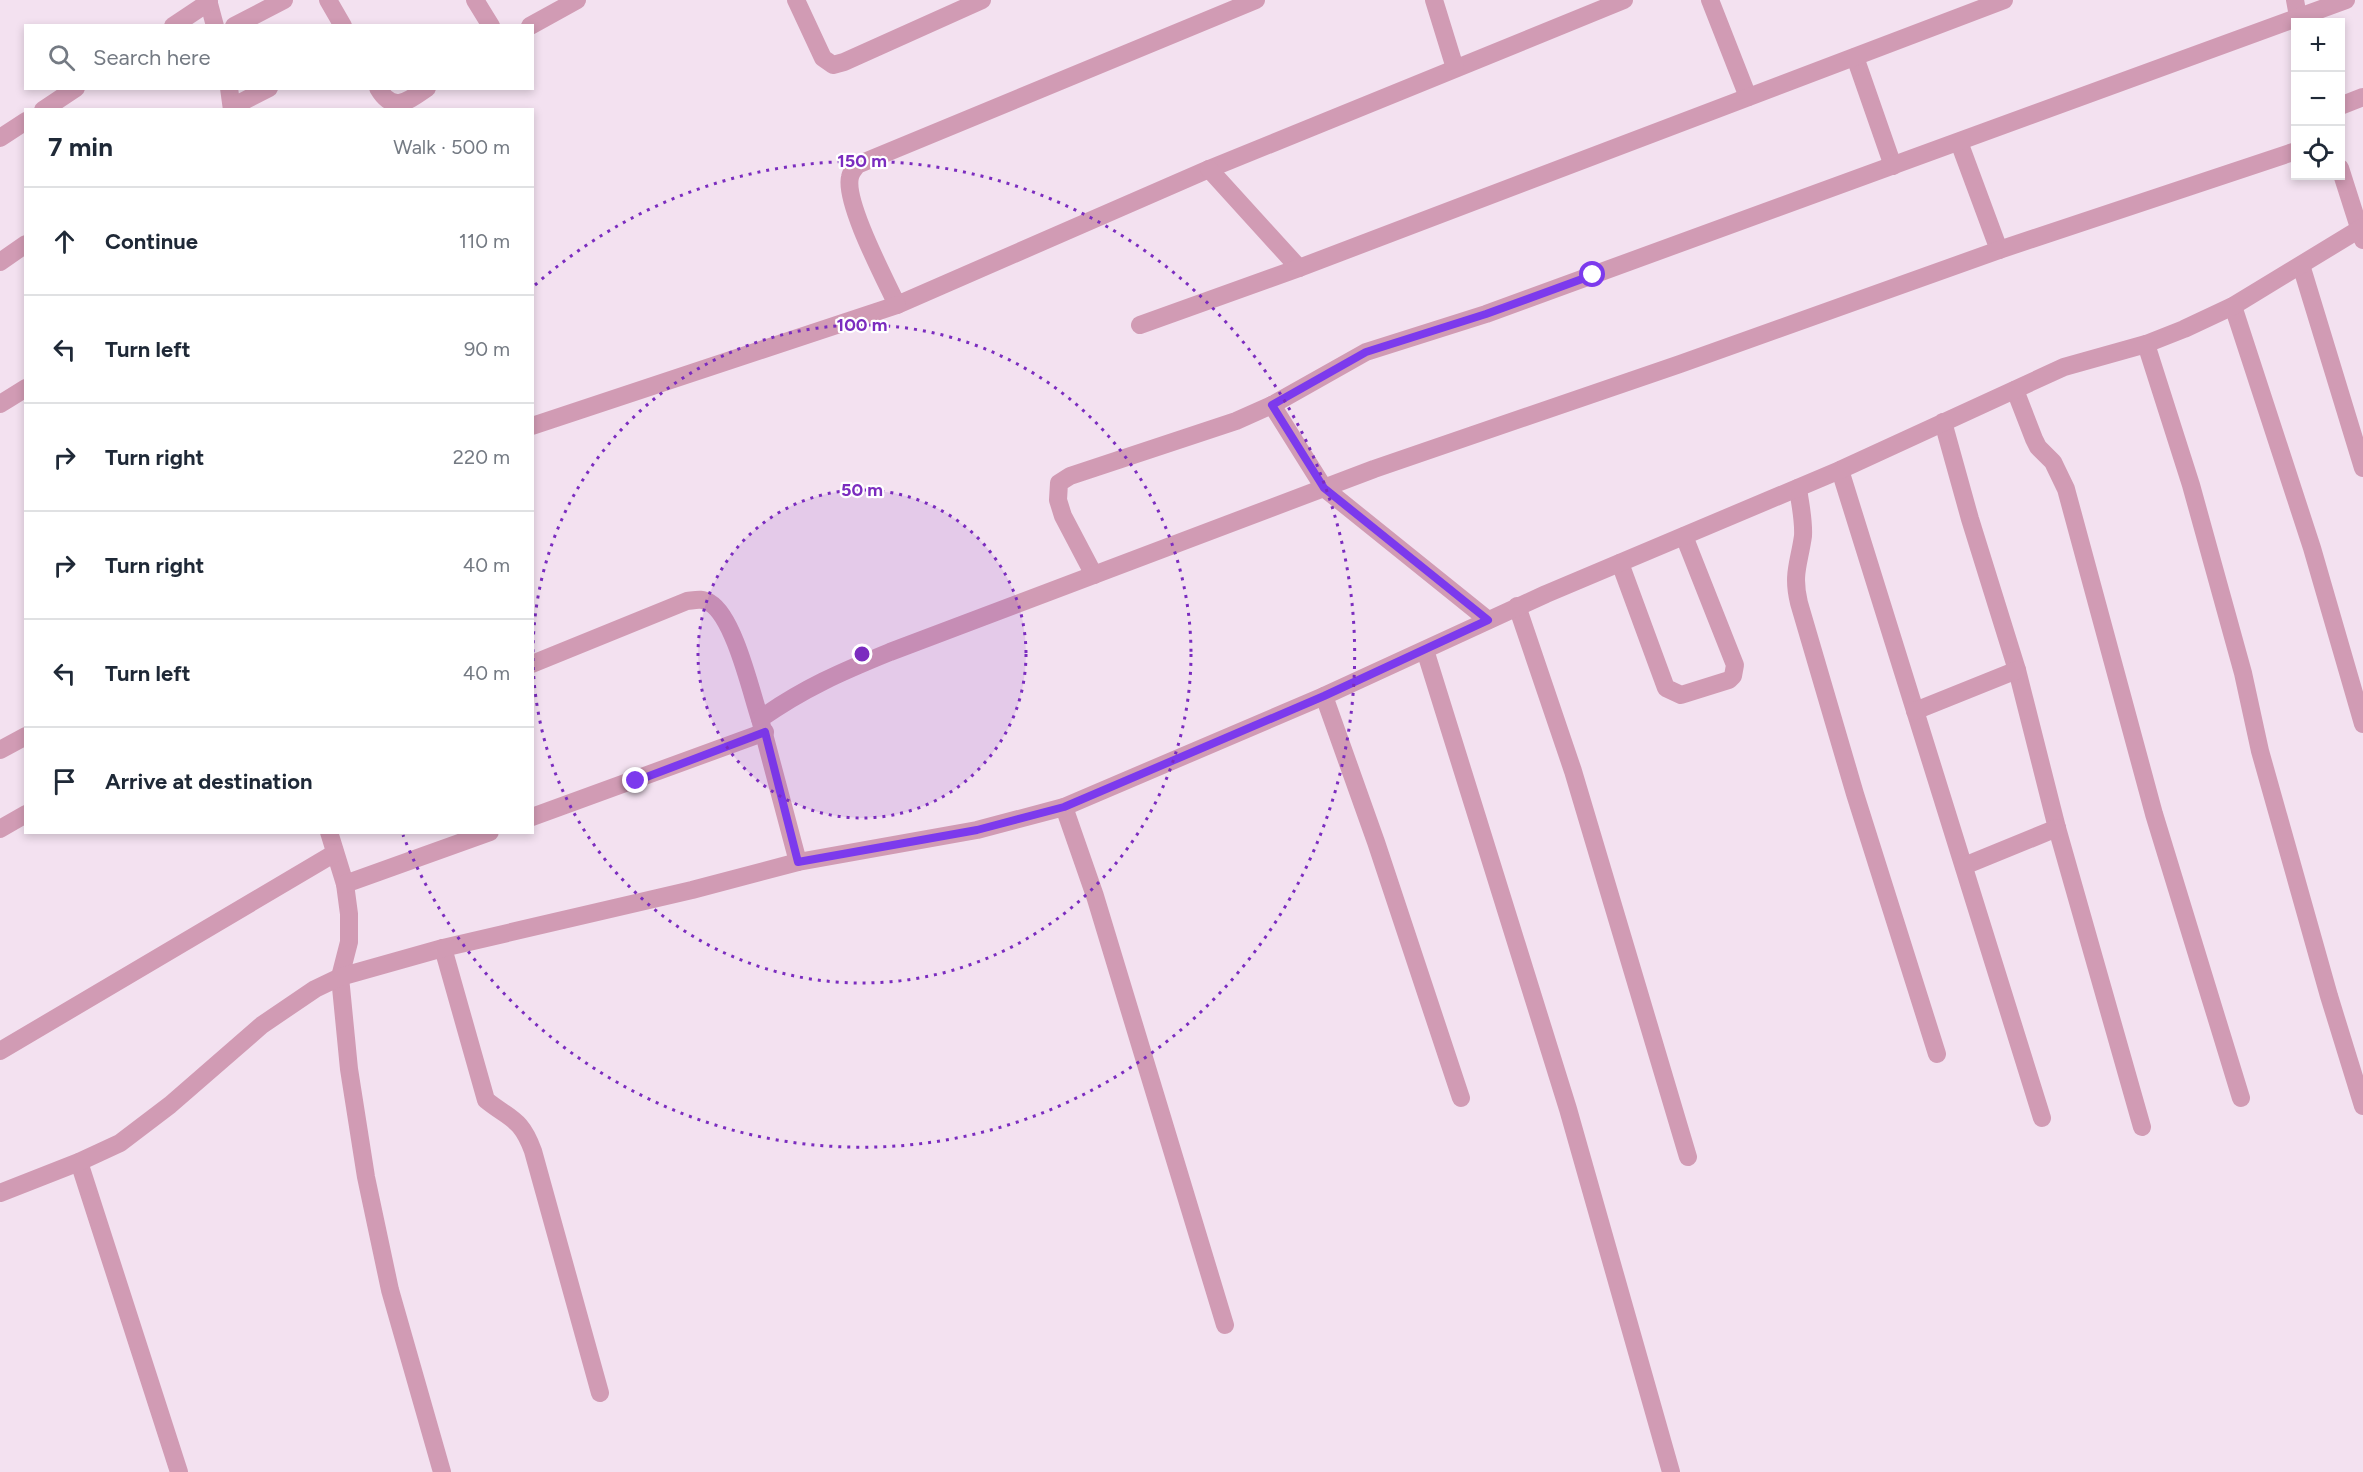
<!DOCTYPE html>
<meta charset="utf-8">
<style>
body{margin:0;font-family:Figtree,sans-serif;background:#f2f2f3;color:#1f2937}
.controls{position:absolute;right:18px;top:18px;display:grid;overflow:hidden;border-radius:0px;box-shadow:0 3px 9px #0003}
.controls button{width:54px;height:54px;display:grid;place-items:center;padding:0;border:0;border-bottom:2px solid #e0e1e3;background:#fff;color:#1f2937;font:30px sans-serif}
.stop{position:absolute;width:18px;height:18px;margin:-14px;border:4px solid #7c3aed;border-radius:50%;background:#fff}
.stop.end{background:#7c3aed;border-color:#fff;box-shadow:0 2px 6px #0008}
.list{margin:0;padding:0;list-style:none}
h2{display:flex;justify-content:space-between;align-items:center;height:78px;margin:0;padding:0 24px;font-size:26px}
h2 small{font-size:20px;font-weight:400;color:#747a83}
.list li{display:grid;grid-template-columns:39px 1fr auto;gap:18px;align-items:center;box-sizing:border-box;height:108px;padding:0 24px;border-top:2px solid #e0e1e3}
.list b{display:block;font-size:22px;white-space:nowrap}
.list em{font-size:20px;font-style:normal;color:#747a83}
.icon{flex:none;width:33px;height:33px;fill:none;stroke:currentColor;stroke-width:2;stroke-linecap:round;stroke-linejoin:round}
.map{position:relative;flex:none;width:2363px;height:1472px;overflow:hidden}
.search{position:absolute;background:#fff;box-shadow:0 3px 9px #0003;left:24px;top:24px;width:510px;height:66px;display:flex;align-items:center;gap:15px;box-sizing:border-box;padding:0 21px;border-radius:0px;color:#747a83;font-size:22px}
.panel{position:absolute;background:#fff;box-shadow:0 3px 9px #0003;left:24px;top:108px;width:510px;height:726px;border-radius:0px}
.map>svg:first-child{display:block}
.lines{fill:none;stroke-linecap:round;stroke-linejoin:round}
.street{stroke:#d19bb4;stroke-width:18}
.route{stroke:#7c3aed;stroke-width:8}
.ring{fill:none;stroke:#7b2cbf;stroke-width:3;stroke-dasharray:3 6}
.centre{fill:#7b2cbf;stroke:#fff;stroke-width:3}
.ring-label{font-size:18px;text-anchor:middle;font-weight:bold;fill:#7b2cbf;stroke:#fff;stroke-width:4.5;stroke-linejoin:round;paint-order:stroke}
</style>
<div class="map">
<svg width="2363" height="1472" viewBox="0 0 2363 1472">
<rect width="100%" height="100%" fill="#f3e1f0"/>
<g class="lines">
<g class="street">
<path d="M208,0l7,26"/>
<path d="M328,0l15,26"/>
<path d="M475,0l16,26"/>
<path d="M796,0l27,58 10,7 11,-3 138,-62"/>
<path d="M1256,0l-399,165c-3,4 -6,7 -7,12 -6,25 35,102 47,128l312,-136 415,-169"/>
<path d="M1434,0l21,68"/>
<path d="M1710,0l38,97"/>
<path d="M2295,0l4,22"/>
<path d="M173,26l36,-24"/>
<path d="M234,26l50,-26"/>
<path d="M530,26l47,-26"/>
<path d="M1855,57l38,109"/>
<path d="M229,88l3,22"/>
<path d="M378,88c15,26 30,13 49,0"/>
<path d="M2340,106l23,-9"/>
<path d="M232,107l37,-19"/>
<path d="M43,110l33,-22"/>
<path d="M0,138l26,-17"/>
<path d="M1959,142l40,108"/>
<path d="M2340,168l23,72"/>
<path d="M1209,169l90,99"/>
<path d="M0,262l26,-18"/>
<path d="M2301,265l62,203"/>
<path d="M2233,306l79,242 51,176"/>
<path d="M1140,325l159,-57 705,-268"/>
<path d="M2146,344l45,141 52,188 17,78 69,245 34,110"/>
<path d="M2015,390l19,49 4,8 15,15 13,27 88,325 87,284"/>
<path d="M0,404l26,-16"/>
<path d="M1272,405l52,83 164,132"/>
<path d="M1943,422l27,97 47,151 40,158 85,299"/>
<path d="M532,426l365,-121"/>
<path d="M1840,470l202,648"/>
<path d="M1798,488c2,16 6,32 5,48 -4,28 -11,38 -4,67l56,191 82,260"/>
<path d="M1620,563l46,125 15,7 48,-15 4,-4 2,-11 -51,-129"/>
<path d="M1094,575l-31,-59 -5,-16 1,-17 11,-7 166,-55 36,-16 94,-53 120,-38 860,-314"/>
<path d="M1517,606l56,165 115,386"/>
<path d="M1425,650l143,459 103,363"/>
<path d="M532,664l155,-63c9,-1 15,-3 23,2 24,14 41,89 50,116"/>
<path d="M1324,696l52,146 85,256"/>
<path d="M1915,711l102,-41"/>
<path d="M0,750l26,-14"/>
<path d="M1064,807l31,89 130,429"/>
<path d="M532,817l233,-85"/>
<path d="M0,829l26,-15"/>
<path d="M329,832l16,52 4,30v28l-9,35 9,92 17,108 24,113 52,182"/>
<path d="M798,862l-38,-143c44,-31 81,-47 130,-67l484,-183 306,-105 319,-114 297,-99"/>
<path d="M1964,866l93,-38"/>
<path d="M345,884l145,-52"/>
<path d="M443,948l43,152c25,20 35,18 47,51l67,242"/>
<path d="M0,1051l335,-198"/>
<path d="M79,1162l100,310"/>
<path d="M0,1193l79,-31 41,-19 50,-38 92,-80 53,-36 25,-12 103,-29 249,-58 106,-28 179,-32 87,-23 260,-111 222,-102 294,-124 224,-103 82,-23 38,-15 49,-23 130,-79"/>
</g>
</g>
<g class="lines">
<path class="route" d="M636,781l129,-49 33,130 179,-32 87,-23 260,-111 164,-76 -164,-132 -52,-83 94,-53 120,-38 107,-39"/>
</g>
<circle cx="862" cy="654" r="164" fill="#7b2cbf" fill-opacity=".12"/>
<g class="ring">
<circle cx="862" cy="654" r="164"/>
<circle cx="862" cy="654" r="329"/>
<path d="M535 285A493 493 0 1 1 403 835"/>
</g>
<circle cx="862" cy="654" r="9" class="centre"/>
<g class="ring-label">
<text x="862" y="167">150 m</text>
<text x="862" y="331">100 m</text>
<text x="862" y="496">50 m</text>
</g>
</svg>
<div class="controls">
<button>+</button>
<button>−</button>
<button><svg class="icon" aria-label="locate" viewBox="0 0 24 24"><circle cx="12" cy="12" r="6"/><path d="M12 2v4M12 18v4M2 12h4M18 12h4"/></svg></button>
</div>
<div class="stop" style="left:1593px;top:275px"></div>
<div class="stop end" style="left:636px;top:781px"></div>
<div class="search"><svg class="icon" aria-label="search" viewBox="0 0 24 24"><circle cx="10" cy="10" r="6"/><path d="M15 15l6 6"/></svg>Search here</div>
<section class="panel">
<h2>7 min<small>Walk · 500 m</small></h2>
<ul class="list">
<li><svg class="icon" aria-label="ahead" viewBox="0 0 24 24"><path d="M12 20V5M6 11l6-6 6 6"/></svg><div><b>Continue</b></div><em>110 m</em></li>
<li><svg class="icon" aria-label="left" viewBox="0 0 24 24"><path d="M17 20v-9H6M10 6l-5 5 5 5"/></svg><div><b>Turn left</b></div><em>90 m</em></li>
<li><svg class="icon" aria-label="right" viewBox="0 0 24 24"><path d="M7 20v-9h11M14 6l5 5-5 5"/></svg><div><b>Turn right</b></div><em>220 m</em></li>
<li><svg class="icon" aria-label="right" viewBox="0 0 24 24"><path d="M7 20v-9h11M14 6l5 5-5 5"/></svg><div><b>Turn right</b></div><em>40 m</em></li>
<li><svg class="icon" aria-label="left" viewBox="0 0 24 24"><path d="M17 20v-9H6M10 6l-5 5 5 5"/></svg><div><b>Turn left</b></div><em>40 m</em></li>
<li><svg class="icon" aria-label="arrive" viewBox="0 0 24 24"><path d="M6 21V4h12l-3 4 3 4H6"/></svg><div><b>Arrive at destination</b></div></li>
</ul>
</section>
</div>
